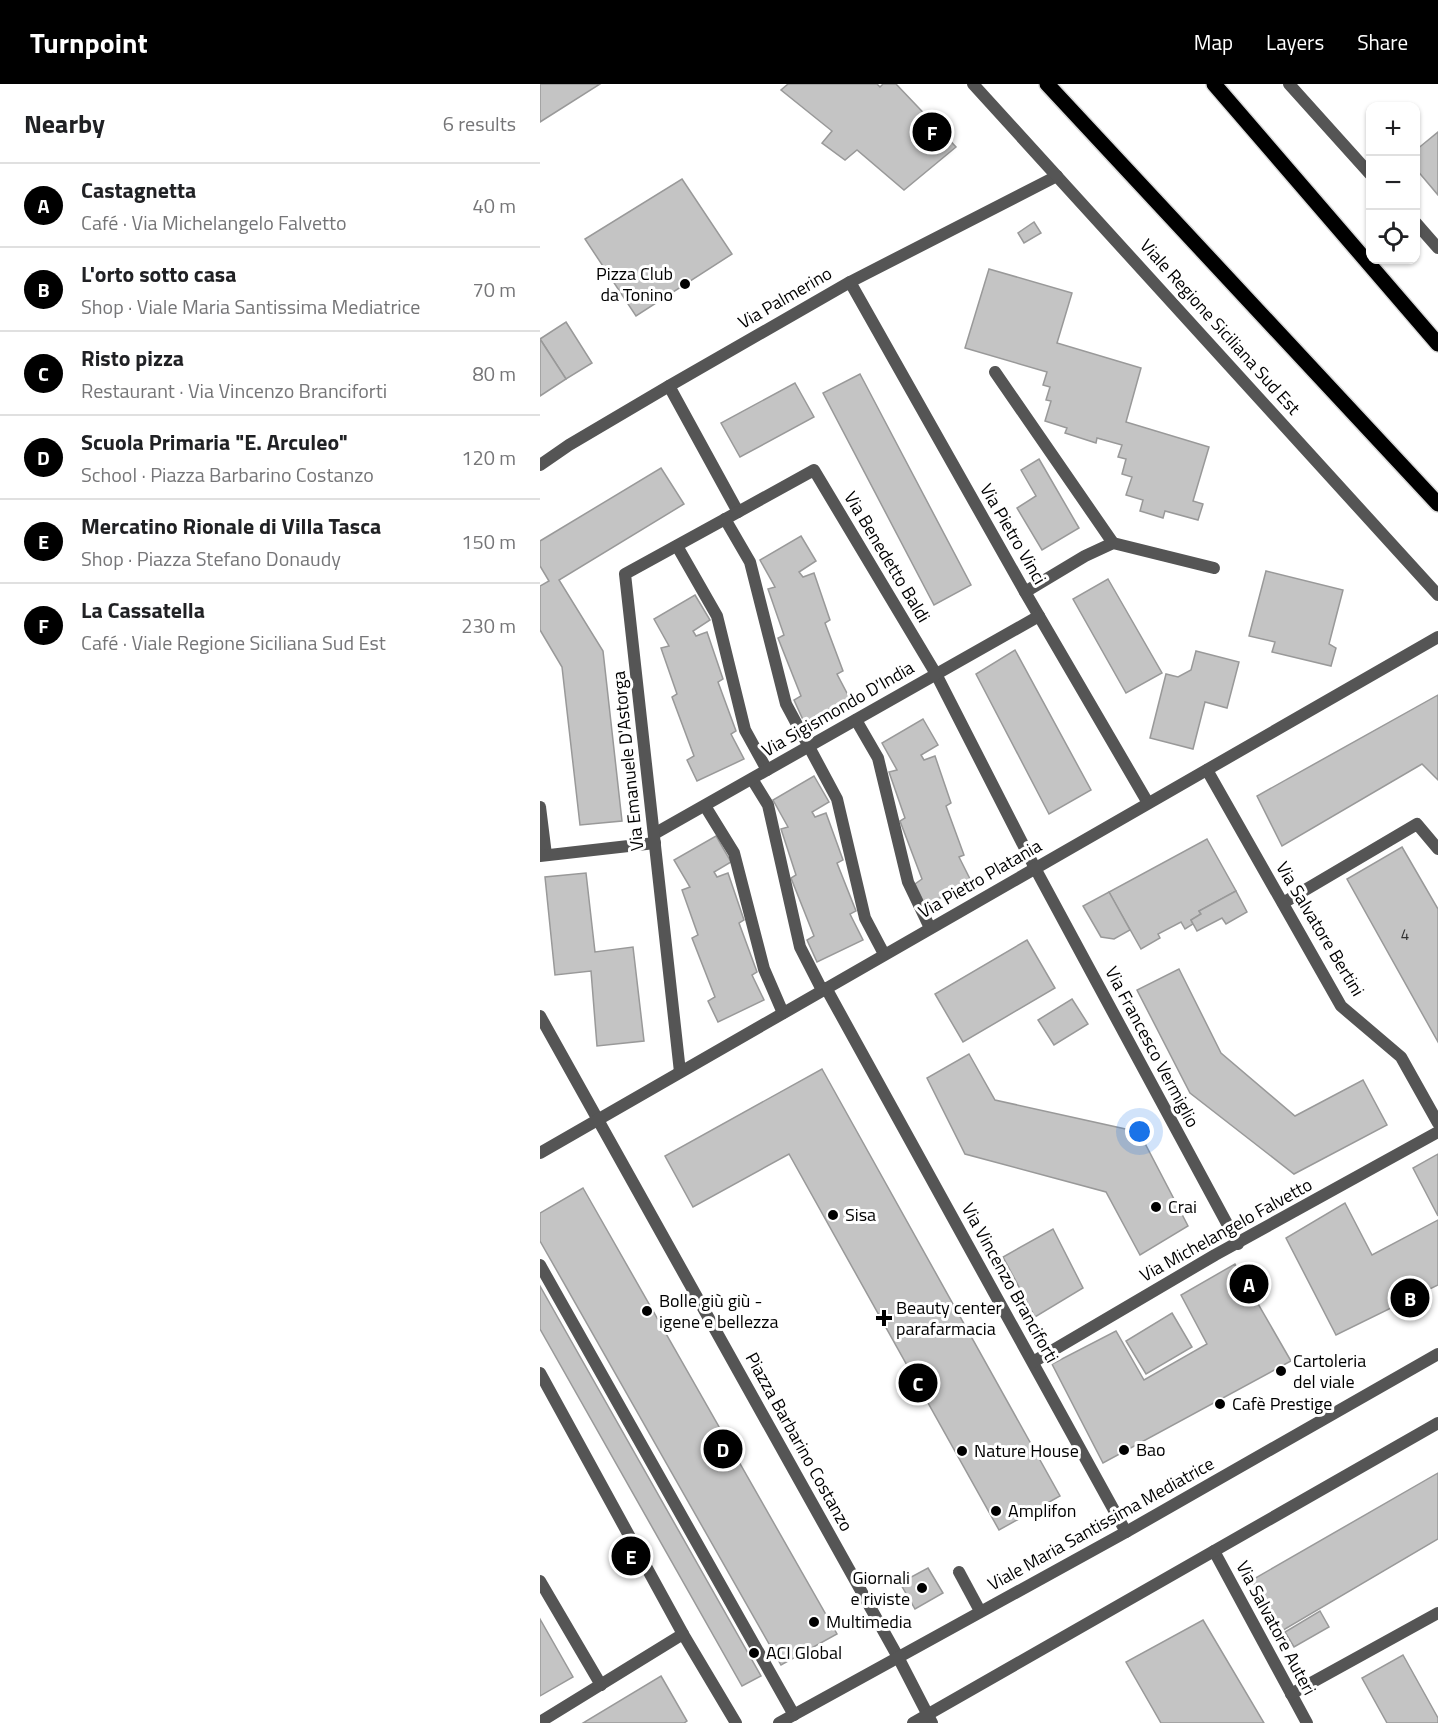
<!DOCTYPE html>
<meta charset="utf-8">
<style>
body{margin:0;font-family:"Titillium Web",sans-serif;background:#f2f2f2;color:#202124}
.controls{position:absolute;right:18px;top:18px;display:grid;overflow:hidden;border-radius:12px;box-shadow:0 2px 4px #0004}
.controls button{width:54px;height:54px;display:grid;place-items:center;padding:0;border:0;border-bottom:2px solid #e0e0e0;background:#fff;color:#202124;font:30px sans-serif}
.you{position:absolute;left:600px;top:1048px;width:21px;height:21px;margin:-15px;border:4px solid #fff;border-radius:50%;background:#1a73e8;box-shadow:0 0 0 9px #1a73e833}
.badge{display:grid;place-items:center;width:39px;height:39px;border-radius:50%;background:#000;color:#fff;font-size:20px;font-weight:700}
.pin{position:absolute;translate:-50% -50%;border:3px solid #fff;box-shadow:0 2px 6px #0006}
.list{margin:0;padding:0;list-style:none}
h2{display:flex;justify-content:space-between;align-items:center;height:78px;margin:0;padding:0 24px;font-size:26px}
h2 small{font-size:20px;font-weight:400;color:#757577}
.list li{display:grid;grid-template-columns:39px 1fr auto;gap:18px;align-items:center;box-sizing:border-box;height:84px;padding:0 24px;border-top:2px solid #e0e0e0}
.list b{display:block;font-size:22px;white-space:nowrap}
.list p{margin:0;font-size:20px;white-space:nowrap;color:#757577}
.list em{font-size:20px;font-style:normal;color:#757577}
.icon{flex:none;width:33px;height:33px;fill:none;stroke:currentColor;stroke-width:2;stroke-linecap:round;stroke-linejoin:round}
.map{position:relative;flex:none;width:898px;height:1639px;overflow:hidden}
header{display:flex;align-items:center;gap:36px;box-sizing:border-box;height:84px;padding:0 30px;background:#000;color:#fff}
header strong{font-size:28px}
nav{display:flex;gap:33px;margin-inline-start:auto;font-size:21px}
main{display:flex}
aside{flex:1;background:#fff}
.map>svg:first-child{display:block}
.building{fill:#c4c4c4;stroke:#999;stroke-width:1.5}
.lines{fill:none;stroke-linecap:round;stroke-linejoin:round}
.primary-casing{stroke:#dbdbdb;stroke-width:18}
.service{stroke:#555;stroke-width:12}
.pedestrian{stroke:#555;stroke-width:12}
.minor{stroke:#555;stroke-width:12}
.tertiary{stroke:#555;stroke-width:12}
.primary{stroke:#000;stroke-width:15}
.poi-dot{fill:#000;stroke:#fff;stroke-width:2}
.labels{text-anchor:middle;stroke-width:6;stroke-linejoin:round;paint-order:stroke}
.number-label{font-size:15px;fill:#313131}
.poi-label{font-size:18px;fill:#000;stroke:#fff;text-anchor:start}
.street-label{font-size:18px;fill:#000;stroke:#fff}
</style>
<header>
<strong>Turnpoint</strong>
<nav><a>Map</a><a>Layers</a><a>Share</a></nav>
</header>
<main>
<aside>
<h2>Nearby<small>6 results</small></h2>
<ul class="list">
<li><span class="badge">A</span><div><b>Castagnetta</b><p>Café · Via Michelangelo Falvetto</p></div><em>40 m</em></li>
<li><span class="badge">B</span><div><b>L'orto sotto casa</b><p>Shop · Viale Maria Santissima Mediatrice</p></div><em>70 m</em></li>
<li><span class="badge">C</span><div><b>Risto pizza</b><p>Restaurant · Via Vincenzo Branciforti</p></div><em>80 m</em></li>
<li><span class="badge">D</span><div><b>Scuola Primaria &quot;E. Arculeo&quot;</b><p>School · Piazza Barbarino Costanzo</p></div><em>120 m</em></li>
<li><span class="badge">E</span><div><b>Mercatino Rionale di Villa Tasca</b><p>Shop · Piazza Stefano Donaudy</p></div><em>150 m</em></li>
<li><span class="badge">F</span><div><b>La Cassatella</b><p>Café · Viale Regione Siciliana Sud Est</p></div><em>230 m</em></li>
</ul>
</aside>
<div class="map">
<svg width="898" height="1639" viewBox="0 0 898 1639">
<rect width="100%" height="100%" fill="#fff"/>
<g class="building">
<path d="M0,0h60l-60,38z"/>
<path d="M248,0h89l3,3 3,-3h13l60,63 -52,43 -47,-40 -12,10 -23,-17 10,-12 -51,-41z"/>
<path d="M898,48v63l-22,-26v-19z"/>
<path d="M142,95l50,75 -96,62 -51,-77z"/>
<path d="M494,138l7,11 -17,10 -6,-10z"/>
<path d="M449,185l83,24 -15,50 84,25 -15,54 83,25 -16,54 10,3 -5,16 -33,-9 -2,7 -23,-7 3,-11 -17,-5 6,-18 -10,-3 4,-15 -8,-2 4,-12 -25,-7 -1,5 -31,-10 2,-5 -22,-7 6,-20 -5,-1 4,-13 -7,-2 4,-13 -82,-24z"/>
<path d="M26,238l26,41 -26,16 -26,-40z"/>
<path d="M0,255l26,40 -26,17z"/>
<path d="M320,290l111,211 -37,20 -111,-212z"/>
<path d="M255,299l19,34 -74,40 -19,-34z"/>
<path d="M499,375l40,69 -37,22 -25,-42 19,-12 -15,-26z"/>
<path d="M121,384l23,36 -125,76 44,71 19,170 -42,4 -18,-158 -22,-37v-44l9,-5 -9,-15v-25z"/>
<path d="M261,452l15,25 -17,11 4,5 11,-4 16,47 -5,3 18,48 -6,3 13,25 -46,23 -10,-22 7,-4 -23,-58 6,-3 -16,-46 7,-2 -15,-27z"/>
<path d="M726,487l77,19 -14,54 7,4 -5,18 -59,-14 3,-10 -26,-6z"/>
<path d="M568,495l54,94 -36,20 -53,-94z"/>
<path d="M155,511l15,25 -17,11 3,5 11,-4 16,47 -5,3 18,49 -5,3 13,25 -47,22 -10,-21 7,-4 -22,-59 5,-3 -16,-46 8,-2 -15,-27z"/>
<path d="M475,566l76,140 -42,24 -73,-140z"/>
<path d="M656,567l43,11 -12,46 -22,-6 -12,47 -43,-11 16,-64 12,3 13,-7z"/>
<path d="M898,611v85l-16,-16 -140,82 -25,-50z"/>
<path d="M383,635l15,26 -17,10 3,5 11,-4 16,47 -5,3 18,49 -5,2 13,26 -47,22 -10,-21 7,-5 -22,-58 5,-3 -16,-46 8,-2 -15,-27z"/>
<path d="M274,692l15,26 -17,10 3,5 11,-4 17,47 -6,3 19,48 -6,3 13,26 -46,22 -10,-22 7,-4 -23,-58 5,-3 -15,-46 7,-2 -15,-27z"/>
<path d="M176,752l15,26 -17,10 3,5 11,-4 16,47 -5,3 18,49 -5,3 12,25 -46,22 -10,-21 7,-4 -23,-59 6,-3 -16,-45 8,-3 -16,-27z"/>
<path d="M667,755l29,52 -37,20 2,3 -10,6 2,4 -8,5 -4,-7 -23,12 2,4 -19,11 -32,-57z"/>
<path d="M862,763l36,62v133l-91,-163z"/>
<path d="M46,789l9,79 38,-5 11,94 -47,5 -6,-75 -36,4 -10,-98z"/>
<path d="M696,807l11,21 -21,12 -4,-6 -25,13 -6,-11 10,-6 -2,-3z"/>
<path d="M569,808l21,38 -16,9 -13,-2 -18,-31z"/>
<path d="M487,856l28,48 -92,54 -28,-48z"/>
<path d="M639,885l42,84 74,63 68,-36 24,45 -93,49 -104,-81 -53,-103z"/>
<path d="M532,915l16,25 -34,21 -16,-25z"/>
<path d="M429,970l26,46 144,32 49,94 -48,29 -34,-63 -141,-38 -38,-76z"/>
<path d="M282,985l238,427 -61,34 -210,-376 -96,53 -28,-51z"/>
<path d="M898,1070v62l-25,-48z"/>
<path d="M43,1104l254,446 -56,31 -241,-424v-28z"/>
<path d="M805,1119l27,52 66,-35v65l-102,50 -50,-97z"/>
<path d="M513,1145l30,59 -48,29 -32,-60z"/>
<path d="M695,1180l56,97 -188,102 -51,-99 64,-33 28,49 63,-36 -26,-49z"/>
<path d="M0,1202l221,390 -19,10 -202,-357z"/>
<path d="M632,1229l20,34 -46,27 -20,-33z"/>
<path d="M898,1389v66l-158,93 -28,-52z"/>
<path d="M388,1484l15,25 -28,16 -15,-26z"/>
<path d="M780,1527l9,16 -35,20 -9,-15z"/>
<path d="M0,1535l33,58 -33,19z"/>
<path d="M663,1536l61,103h-103l-35,-61z"/>
<path d="M863,1571l35,63v5h-51l-25,-45z"/>
<path d="M121,1592l26,45 -3,2h-101z"/>
</g>
<g class="lines">
<defs>
<g id="primary">
<path d="M507,0l391,420"/>
<path d="M674,0l224,260"/>
</g>
</defs>
<use href="#primary" class="primary-casing"/>
<g class="service">
<path d="M743,819l134,-79 21,25"/>
<path d="M0,1181l254,450"/>
</g>
<g class="pedestrian">
<path d="M185,435l25,43 36,142 51,95 28,119 19,36"/>
<path d="M137,462l40,70 28,114 22,40"/>
<path d="M316,636l22,38 30,124 22,46"/>
<path d="M212,695l16,26 32,142 22,43"/>
<path d="M165,722l29,47 30,116 19,44"/>
</g>
<g class="minor">
<path d="M310,198l175,310 123,211"/>
<path d="M455,288l118,171"/>
<path d="M129,302l69,126 76,-42 122,204 99,194 203,376"/>
<path d="M0,381l29,-20 100,-59 181,-104 207,-106"/>
<path d="M485,508l60,-36 28,-13 101,25"/>
<path d="M667,686l134,236 60,51 37,66"/>
<path d="M0,723l6,48"/>
<path d="M114,750l385,-218"/>
<path d="M0,772l115,-13"/>
<path d="M286,904l300,544"/>
<path d="M0,932l358,641 34,66"/>
<path d="M140,988l-55,-498 113,-62"/>
<path d="M0,1069l898,-516"/>
<path d="M493,1278l182,-107 223,-123"/>
<path d="M0,1289l143,261 53,89"/>
<path d="M674,1467l93,172"/>
<path d="M419,1488l21,39"/>
<path d="M0,1497l61,104"/>
<path d="M751,1610l147,-81"/>
<path d="M0,1638l143,-88"/>
<path d="M239,1639l347,-191 312,-178"/>
<path d="M373,1639l525,-300"/>
</g>
<g class="tertiary">
<path d="M433,0l465,511"/>
<path d="M749,0l81,90"/>
<path d="M876,139l22,25"/>
</g>
<use href="#primary" class="primary"/>
</g>
<g class="poi-dot">
<circle cx="145" cy="200" r="6"/>
<circle cx="616" cy="1123" r="6"/>
<circle cx="293" cy="1131" r="6"/>
<circle cx="107" cy="1227" r="6"/>
<path d="M341 1225h6v6h6v6h-6v6h-6v-6h-6v-6h6z"/>
<circle cx="741" cy="1287" r="6"/>
<circle cx="680" cy="1320" r="6"/>
<circle cx="584" cy="1366" r="6"/>
<circle cx="422" cy="1367" r="6"/>
<circle cx="456" cy="1427" r="6"/>
<circle cx="382" cy="1504" r="6"/>
<circle cx="274" cy="1538" r="6"/>
<circle cx="214" cy="1569" r="6"/>
</g>
<g class="labels">
<g class="number-label">
<text x="865" y="856">4</text>
</g>
<g class="poi-label">
<text x="133" y="196" text-anchor="end">Pizza Club<tspan x="133" dy="21">da Tonino</tspan></text>
<text x="628" y="1129">Crai</text>
<text x="305" y="1137">Sisa</text>
<text x="119" y="1223">Bolle giù giù -<tspan x="119" dy="21">igene e bellezza</tspan></text>
<text x="356" y="1230">Beauty center<tspan x="356" dy="21">parafarmacia</tspan></text>
<text x="753" y="1283">Cartoleria<tspan x="753" dy="21">del viale</tspan></text>
<text x="692" y="1326">Cafè Prestige</text>
<text x="596" y="1372">Bao</text>
<text x="434" y="1373">Nature House</text>
<text x="468" y="1433">Amplifon</text>
<text x="370" y="1500" text-anchor="end">Giornali<tspan x="370" dy="21">e riviste</tspan></text>
<text x="286" y="1544">Multimedia</text>
<text x="226" y="1575">ACI Global</text>
</g>
<g class="street-label">
<text transform="translate(245 214) rotate(-30)" y="6">Via Palmerino</text>
<text transform="translate(680 243) rotate(48)" y="6">Viale Regione Siciliana Sud Est</text>
<text transform="translate(473 450) rotate(60)" y="6">Via Pietro Vinci</text>
<text transform="translate(347 473) rotate(59)" y="6">Via Benedetto Baldi</text>
<text transform="translate(298 625) rotate(-30)" y="6">Via Sigismondo D'India</text>
<text transform="translate(88 677) rotate(-96)" y="6">Via Emanuele D'Astorga</text>
<text transform="translate(440 795) rotate(-30)" y="6">Via Pietro Platania</text>
<text transform="translate(780 845) rotate(59)" y="6">Via Salvatore Bertini</text>
<text transform="translate(612 963) rotate(62)" y="6">Via Francesco Vermiglio</text>
<text transform="translate(686 1146) rotate(-29)" y="6">Via Michelangelo Falvetto</text>
<text transform="translate(470 1199) rotate(61)" y="6">Via Vincenzo Branciforti</text>
<text transform="translate(259 1358) rotate(61)" y="6">Piazza Barbarino Costanzo</text>
<text transform="translate(561 1440) rotate(-29)" y="6">Viale Maria Santissima Mediatrice</text>
<text transform="translate(736 1544) rotate(62)" y="6">Via Salvatore Auteri</text>
</g>
</g>
</svg>
<div class="controls">
<button>+</button>
<button>−</button>
<button><svg class="icon" aria-label="locate" viewBox="0 0 24 24"><circle cx="12" cy="12" r="6"/><path d="M12 2v4M12 18v4M2 12h4M18 12h4"/></svg></button>
</div>
<div class="you"></div>
<div class="pin badge" style="left:709px;top:1200px">A</div>
<div class="pin badge" style="left:870px;top:1214px">B</div>
<div class="pin badge" style="left:378px;top:1299px">C</div>
<div class="pin badge" style="left:183px;top:1365px">D</div>
<div class="pin badge" style="left:91px;top:1472px">E</div>
<div class="pin badge" style="left:392px;top:48px">F</div>
</div>
</main>
